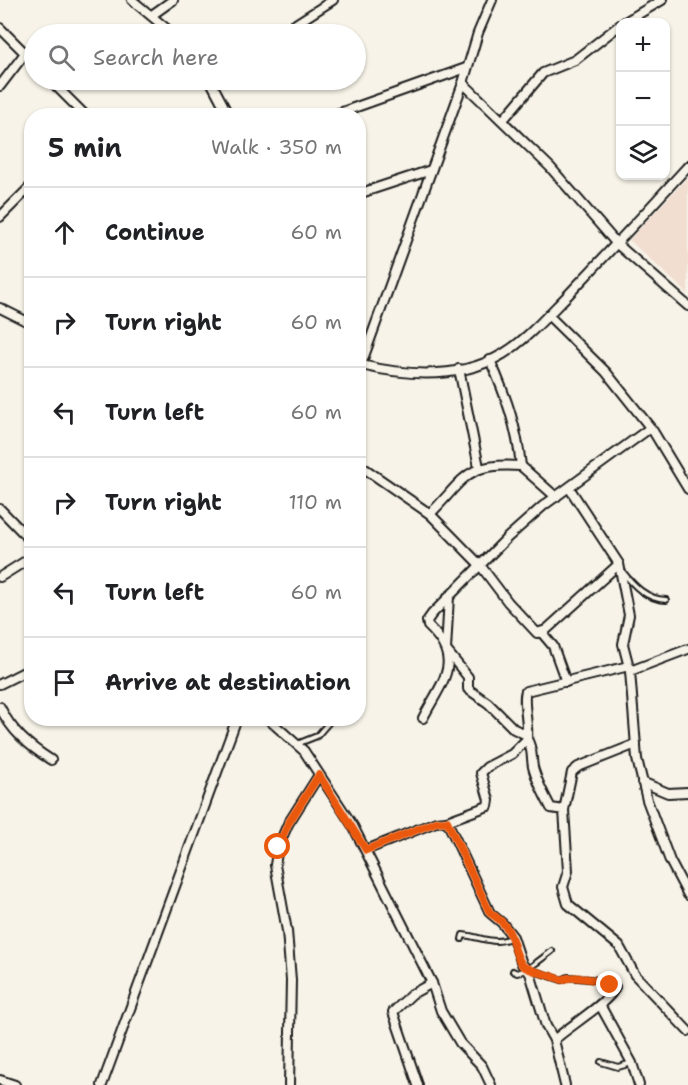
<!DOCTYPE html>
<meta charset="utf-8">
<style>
body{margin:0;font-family:"Shantell Sans",sans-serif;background:#f6f6f6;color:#202124}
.controls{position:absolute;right:18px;top:18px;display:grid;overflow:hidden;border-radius:12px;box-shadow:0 2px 4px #0004}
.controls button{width:54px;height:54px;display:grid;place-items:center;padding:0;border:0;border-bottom:2px solid #e0e0e0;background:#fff;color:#202124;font:30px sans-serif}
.stop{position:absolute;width:18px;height:18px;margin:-14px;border:4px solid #ea580c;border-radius:50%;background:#fff}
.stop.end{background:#ea580c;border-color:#fff;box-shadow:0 2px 6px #0008}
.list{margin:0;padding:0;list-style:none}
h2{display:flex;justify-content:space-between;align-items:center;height:78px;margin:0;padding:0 24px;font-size:26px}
h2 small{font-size:20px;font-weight:400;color:#757577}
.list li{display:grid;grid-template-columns:39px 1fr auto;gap:18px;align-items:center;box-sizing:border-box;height:90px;padding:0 24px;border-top:2px solid #e0e0e0}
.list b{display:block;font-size:22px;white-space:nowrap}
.list em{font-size:20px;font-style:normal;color:#757577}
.icon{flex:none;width:33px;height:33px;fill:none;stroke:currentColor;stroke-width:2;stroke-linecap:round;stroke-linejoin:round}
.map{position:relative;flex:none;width:688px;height:1085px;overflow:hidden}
.search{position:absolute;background:#fff;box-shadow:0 2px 4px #0004;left:24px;top:24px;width:342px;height:66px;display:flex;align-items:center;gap:15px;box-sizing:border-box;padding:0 21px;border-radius:33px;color:#757577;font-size:22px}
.panel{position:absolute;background:#fff;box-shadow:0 2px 4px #0004;left:24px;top:108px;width:342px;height:618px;border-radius:24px}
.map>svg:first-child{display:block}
.built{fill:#f1ded1}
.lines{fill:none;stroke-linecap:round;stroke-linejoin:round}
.lane-casing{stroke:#1c1c1c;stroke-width:8}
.street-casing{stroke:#1c1c1c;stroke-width:12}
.lane{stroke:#f7f3e8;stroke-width:4}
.street{stroke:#f7f3e8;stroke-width:8}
.route{stroke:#ea580c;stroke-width:8}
</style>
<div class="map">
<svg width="688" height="1085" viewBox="0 0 688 1085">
<rect width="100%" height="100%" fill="#f7f3e8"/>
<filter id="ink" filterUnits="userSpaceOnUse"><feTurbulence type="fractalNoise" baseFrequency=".0167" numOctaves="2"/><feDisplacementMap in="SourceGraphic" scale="12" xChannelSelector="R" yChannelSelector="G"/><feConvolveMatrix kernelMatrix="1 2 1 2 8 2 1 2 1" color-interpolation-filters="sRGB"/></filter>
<g filter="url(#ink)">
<path class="built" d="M688,177v117l-59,-54z"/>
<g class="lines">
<defs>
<g id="lane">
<path d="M622,571c12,15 24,28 44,29"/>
<path d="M297,744l20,-8 13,-15"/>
<path d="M462,939l1,-4c19,2 32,11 50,2"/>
<path d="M528,969l34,11 6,-3 31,3 16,7"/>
<path d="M513,971l4,2 11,-4 24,-18"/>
<path d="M601,1062l17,5 14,-4"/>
</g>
<g id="street">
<path d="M132,0l41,34"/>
<path d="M152,15l21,-15"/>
<path d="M625,22l37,-22"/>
<path d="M0,28l34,34"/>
<path d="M280,34l53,-34"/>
<path d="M50,80l36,36"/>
<path d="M210,80l19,36"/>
<path d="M463,83l87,84 67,77 71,62"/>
<path d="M0,86l26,-34"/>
<path d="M331,116l135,-48"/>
<path d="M503,120l40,-47 32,-13 45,-35"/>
<path d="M358,194l73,-24"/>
<path d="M0,217l32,-32"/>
<path d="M0,308l32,16"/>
<path d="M548,315l58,57 47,59 35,58"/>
<path d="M490,360c16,36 27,67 31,106"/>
<path d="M361,365c46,11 99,15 142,-11 23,-14 45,-39 64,-58 41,-43 81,-86 121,-130"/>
<path d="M459,369l20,98"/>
<path d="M358,373l105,-290 15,-50 14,-33"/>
<path d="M358,464l72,50 50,51 28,37 29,31 9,-3 73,-66"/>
<path d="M570,489l49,75 10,51 -6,29 7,27 7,88 10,41 23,61 18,34"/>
<path d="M0,509l32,33"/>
<path d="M430,514c36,-36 35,-52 91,-48l35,31"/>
<path d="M0,577l32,-20"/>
<path d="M449,596l-3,54 22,27v12l20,14 26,26 13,6"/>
<path d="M542,633l11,13 13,36"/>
<path d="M630,671l58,-22"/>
<path d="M0,684l32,-16"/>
<path d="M0,707c11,24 29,39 51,53"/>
<path d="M267,718l37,33 49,75 79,157 9,28 19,32 22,23 9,19"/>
<path d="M423,718c19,-37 42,-57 5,-92l-1,-5 5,-7 75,-76 36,-32 107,-78"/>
<path d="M527,739c2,-14 -5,-39 -1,-48l103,-25"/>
<path d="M636,744l-58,23 -6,5 -8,38 4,61 -5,16 5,17 51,42 16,29 53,56"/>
<path d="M642,782l26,11 20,-1"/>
<path d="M447,821l41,-15 1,-6 -8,-27 6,-6 25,-13 15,-15c6,10 4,17 6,28 4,15 11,28 18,41l13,2"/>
<path d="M366,850l70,-28 11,-1 43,92 12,10 11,14 9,27 8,9 16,53 8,14 11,45"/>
<path d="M600,1005l32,58 7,22"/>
<path d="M554,1040c14,-13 57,-39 61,-53"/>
<path d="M0,1080l15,5"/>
<path d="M102,1085l135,-367"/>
<path d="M289,1085l2,-105 -4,-49 -12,-66 3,-18 10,-23 31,-49"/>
<path d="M418,1085l-25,-73 19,-18 20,-11"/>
</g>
</defs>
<use href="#lane" class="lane-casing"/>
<use href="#street" class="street-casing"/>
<use href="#lane" class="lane"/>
<use href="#street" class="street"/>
</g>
</g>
<g class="lines" filter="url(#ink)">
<path class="route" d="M278,847l10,-23 31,-49 47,75 70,-28 11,-1 43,92c28,17 19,33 32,52 4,5 32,11 40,15 14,-6 34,0 48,5"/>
</g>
</svg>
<div class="controls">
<button>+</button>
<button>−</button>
<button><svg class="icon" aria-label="layers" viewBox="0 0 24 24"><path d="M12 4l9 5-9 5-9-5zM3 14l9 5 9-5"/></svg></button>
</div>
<div class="stop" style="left:278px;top:847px"></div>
<div class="stop end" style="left:610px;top:985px"></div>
<div class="search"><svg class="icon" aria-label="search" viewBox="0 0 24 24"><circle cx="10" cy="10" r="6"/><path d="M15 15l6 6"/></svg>Search here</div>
<section class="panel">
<h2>5 min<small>Walk · 350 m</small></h2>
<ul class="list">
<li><svg class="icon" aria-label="ahead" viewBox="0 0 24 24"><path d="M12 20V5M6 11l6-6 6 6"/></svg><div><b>Continue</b></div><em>60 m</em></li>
<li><svg class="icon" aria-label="right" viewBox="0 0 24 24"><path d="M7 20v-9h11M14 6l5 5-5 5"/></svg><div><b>Turn right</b></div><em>60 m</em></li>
<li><svg class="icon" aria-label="left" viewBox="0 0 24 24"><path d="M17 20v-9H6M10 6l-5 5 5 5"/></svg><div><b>Turn left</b></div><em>60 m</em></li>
<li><svg class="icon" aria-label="right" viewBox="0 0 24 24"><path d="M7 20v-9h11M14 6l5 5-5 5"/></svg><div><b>Turn right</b></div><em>110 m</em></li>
<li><svg class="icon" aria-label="left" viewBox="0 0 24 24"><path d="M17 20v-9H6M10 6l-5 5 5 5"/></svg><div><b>Turn left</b></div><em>60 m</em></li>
<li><svg class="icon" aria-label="arrive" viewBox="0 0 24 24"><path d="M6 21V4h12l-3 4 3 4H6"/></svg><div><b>Arrive at destination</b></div></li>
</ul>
</section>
</div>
